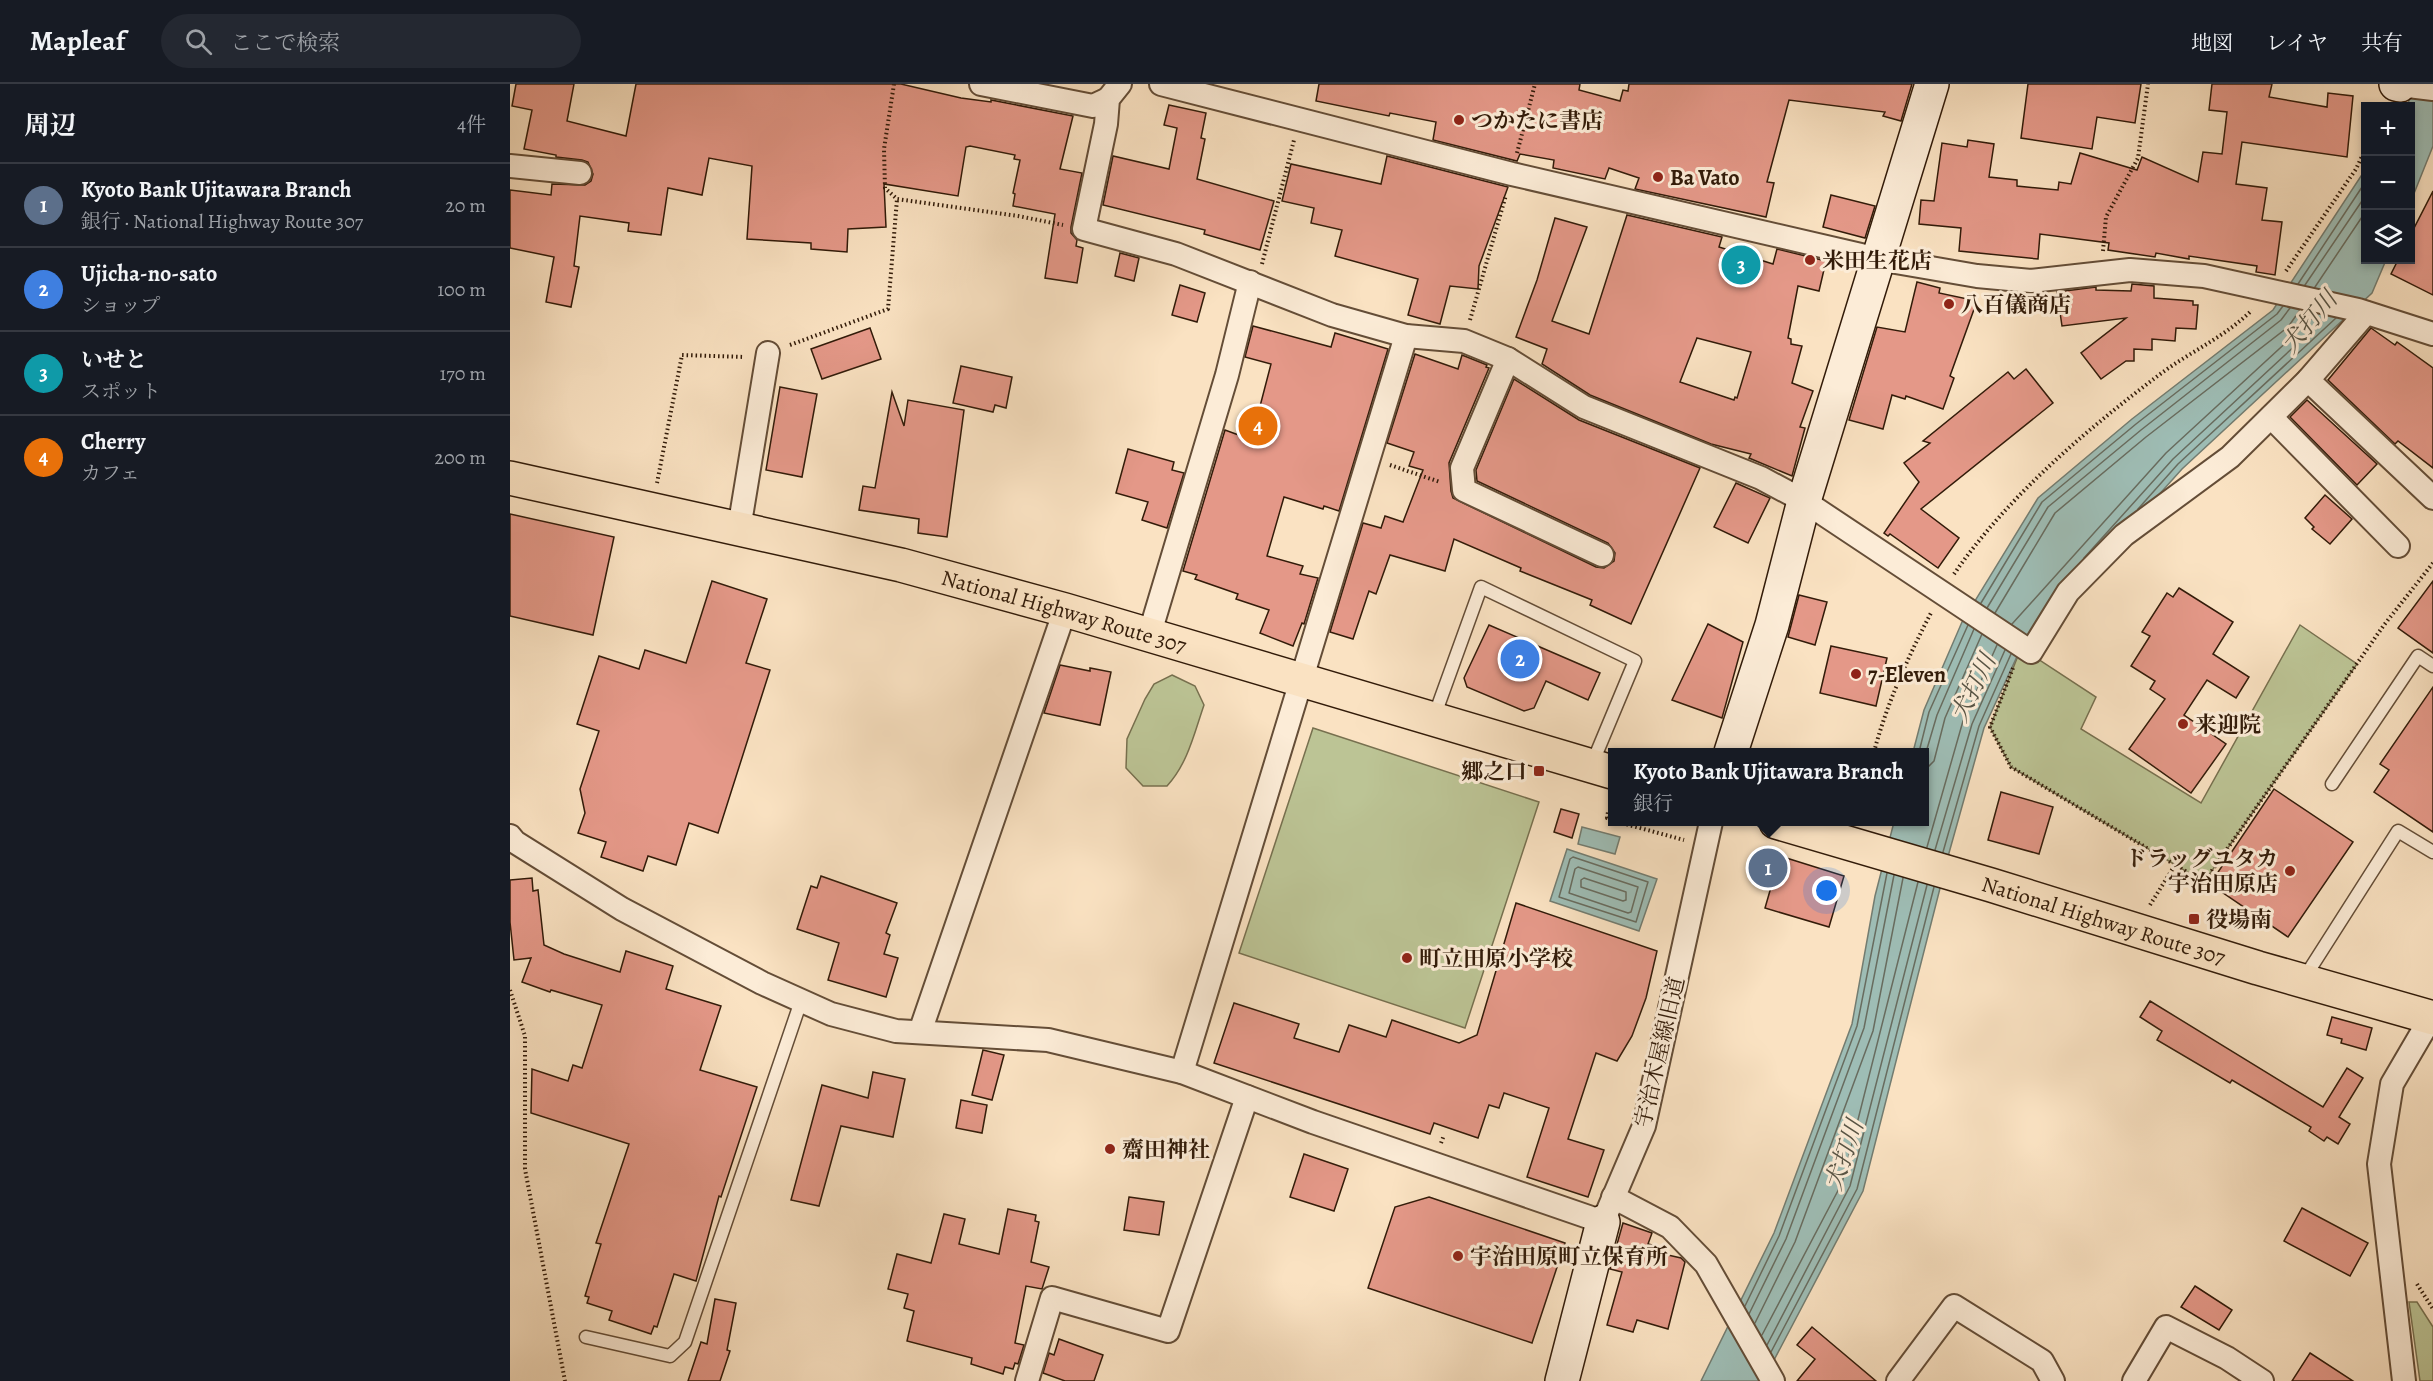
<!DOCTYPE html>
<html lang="ja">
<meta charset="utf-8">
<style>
body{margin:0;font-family:Alegreya,"Noto Serif JP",serif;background:#242831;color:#f1f3f6}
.controls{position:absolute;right:18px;top:18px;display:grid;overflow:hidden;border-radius:0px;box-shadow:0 3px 9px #0003}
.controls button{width:54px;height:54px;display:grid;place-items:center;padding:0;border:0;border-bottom:2px solid #363941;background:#171b24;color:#f1f3f6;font:30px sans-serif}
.you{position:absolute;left:1317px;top:807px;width:21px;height:21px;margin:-15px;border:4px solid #fff;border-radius:50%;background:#1a73e8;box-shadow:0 0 0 9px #1a73e833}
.badge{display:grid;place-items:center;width:39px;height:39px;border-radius:50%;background:#c59692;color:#fff;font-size:20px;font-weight:700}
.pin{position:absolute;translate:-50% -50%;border:3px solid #fff;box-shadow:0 2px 6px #0006}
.popup{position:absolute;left:1098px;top:664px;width:321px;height:78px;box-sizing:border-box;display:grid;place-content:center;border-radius:0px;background:#171b24;filter:drop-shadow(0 2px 4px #0005);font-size:20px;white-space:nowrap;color:#9ea1a6}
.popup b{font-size:22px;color:#f1f3f6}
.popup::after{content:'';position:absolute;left:50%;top:100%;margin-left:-12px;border:12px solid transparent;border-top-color:#171b24}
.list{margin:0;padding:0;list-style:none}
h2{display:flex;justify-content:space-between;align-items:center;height:78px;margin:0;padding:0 24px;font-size:26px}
h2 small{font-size:20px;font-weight:400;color:#9ea1a6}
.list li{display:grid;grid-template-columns:39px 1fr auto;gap:18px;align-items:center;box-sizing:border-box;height:84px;padding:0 24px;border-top:2px solid #363941}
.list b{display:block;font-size:22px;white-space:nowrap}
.list p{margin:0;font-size:20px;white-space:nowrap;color:#9ea1a6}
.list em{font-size:20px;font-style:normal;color:#9ea1a6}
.icon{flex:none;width:33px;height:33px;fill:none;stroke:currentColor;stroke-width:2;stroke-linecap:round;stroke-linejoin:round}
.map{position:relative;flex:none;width:1923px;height:1297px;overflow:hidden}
header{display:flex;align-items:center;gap:36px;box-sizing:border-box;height:84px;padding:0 30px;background:#171b24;border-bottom:2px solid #363941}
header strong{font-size:28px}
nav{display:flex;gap:33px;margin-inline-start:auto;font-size:21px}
.search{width:420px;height:54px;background:#242831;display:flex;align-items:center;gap:15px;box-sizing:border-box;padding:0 21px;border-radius:33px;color:#9ea1a6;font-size:22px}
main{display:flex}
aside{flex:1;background:#171b24}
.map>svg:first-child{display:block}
.green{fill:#bcc495;stroke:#77704f;stroke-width:1.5}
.water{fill:#9ebdb5;stroke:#737c70;stroke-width:1.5}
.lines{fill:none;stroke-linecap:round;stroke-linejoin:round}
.shore{stroke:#686c5f;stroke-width:1.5}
.building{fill:#e49888;stroke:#321b09;stroke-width:1.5;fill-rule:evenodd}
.lane-casing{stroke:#644d37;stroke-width:15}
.street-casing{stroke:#644d37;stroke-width:26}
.secondary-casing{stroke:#321b09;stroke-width:36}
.highway-casing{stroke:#321b09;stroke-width:36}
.path{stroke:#321b09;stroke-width:4;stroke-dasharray:1.5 3;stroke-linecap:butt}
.lane{stroke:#fcecd7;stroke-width:12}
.street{stroke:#fcecd7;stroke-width:22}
.secondary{stroke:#fcecd7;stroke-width:33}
.highway{stroke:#fae2c2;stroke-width:33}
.poi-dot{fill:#8f2418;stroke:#fcecd7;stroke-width:2}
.labels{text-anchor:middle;stroke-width:6;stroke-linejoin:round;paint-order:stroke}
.poi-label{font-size:22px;font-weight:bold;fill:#321b09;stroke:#fcecd7;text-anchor:start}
.street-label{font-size:22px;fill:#321b09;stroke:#fcecd7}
.water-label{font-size:24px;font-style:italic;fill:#585445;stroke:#fcecd7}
</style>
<header>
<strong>Mapleaf</strong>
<div class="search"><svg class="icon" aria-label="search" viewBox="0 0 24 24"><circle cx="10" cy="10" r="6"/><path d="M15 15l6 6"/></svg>ここで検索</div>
<nav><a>地図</a><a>レイヤ</a><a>共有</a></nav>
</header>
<main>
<aside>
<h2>周辺<small>4件</small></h2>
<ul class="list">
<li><span class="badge" style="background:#5c6f8a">1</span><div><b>Kyoto Bank Ujitawara Branch</b><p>銀行 · National Highway Route 307</p></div><em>20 m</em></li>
<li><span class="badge" style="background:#3f7fe0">2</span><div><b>Ujicha-no-sato</b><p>ショップ</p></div><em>100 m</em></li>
<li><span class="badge" style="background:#0f9aa8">3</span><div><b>いせと</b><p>スポット</p></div><em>170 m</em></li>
<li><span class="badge" style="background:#e8710a">4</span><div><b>Cherry</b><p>カフェ</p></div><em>200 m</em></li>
</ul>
</aside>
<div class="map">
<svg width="1923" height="1297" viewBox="0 0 1923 1297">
<rect width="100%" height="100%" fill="#fae2c2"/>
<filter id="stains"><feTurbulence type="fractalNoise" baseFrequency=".00333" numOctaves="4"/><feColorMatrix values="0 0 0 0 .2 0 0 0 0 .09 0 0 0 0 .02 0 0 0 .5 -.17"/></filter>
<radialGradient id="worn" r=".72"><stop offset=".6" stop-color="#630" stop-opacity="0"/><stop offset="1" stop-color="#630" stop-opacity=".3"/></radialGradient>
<g class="green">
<path d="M1790,541l57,39 -153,218 -193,-115 -21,-40 31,-79 75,49 -15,32 120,74z"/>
<path d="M662,591l23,11 9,19c-10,29 -16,58 -37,81h-24l-17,-18 1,-29 18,-40 9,-15z"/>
<path d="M803,644l226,74 -74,226 -226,-75z"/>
<path d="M1899,1218h8l16,25v54h-13z"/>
</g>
<g class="water">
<path d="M1905,0h18v62l-22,55 -1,-95h-3z"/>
<path d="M1855,86l1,90h20l-14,33 -190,176 -161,179 -37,80 -35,125 -86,338 -100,190h-62l73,-148 78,-209 23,-128 19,-74h30v-70h-11l11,-42 38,-88 76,-124 94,-79 141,-109z"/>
<path d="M1072,743l38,10 -5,17 -37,-10z"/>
<path d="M1057,765l90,30 -18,52 -89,-30z"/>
</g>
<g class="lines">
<g class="shore">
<path d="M1788,200l68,-103"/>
<path d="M1795,201l61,-90"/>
<path d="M1805,203l51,-76"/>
<path d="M1628,425l40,-45 158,-146"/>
<path d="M1574,474l89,-99 154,-143"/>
<path d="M1471,519l61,-101 94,-78 141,-110 6,-8"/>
<path d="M1477,524l61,-101 93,-77 140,-110 9,-12"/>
<path d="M1485,529l60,-100 91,-76 142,-110 12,-17"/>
<path d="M1502,540l154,-171 151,-139"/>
<path d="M1409,668l10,-40 39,-87"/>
<path d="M1414,675l13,-44 37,-86"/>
<path d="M1414,687l10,-10 11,-43 37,-84"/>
<path d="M1417,763l36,-126 34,-76"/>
<path d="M1425,766l37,-126 33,-74"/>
<path d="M1433,768l36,-126 32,-72"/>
<path d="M1063,773l75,25 -12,40 -77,-25 11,-38z"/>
<path d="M1068,783l60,20 -7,25 -3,1 -59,-20 6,-24z"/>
<path d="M1074,794l42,14v8l-3,1 -42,-14v-7z"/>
<path d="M1235,1222l34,-70 78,-210 30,-153"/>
<path d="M1239,1230l37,-75 78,-211 30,-153"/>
<path d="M1245,1239l40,-81 78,-211 30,-153"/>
<path d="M1252,1251l80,-152 76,-301"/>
<path d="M1257,1261l83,-159 77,-301"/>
<path d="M1261,1268l86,-163 77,-302"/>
</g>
</g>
<g class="building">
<path d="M6,0h58l-7,37 59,15 10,-52h265l60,14 30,4v-2l82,16 -13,53 22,4 -11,54v6l6,7 -1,6 7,2 -6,35 -32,-5 10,-64 -42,-8 2,-12 -2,-1 7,-33 -6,-1 1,-4 -45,-9 -4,1 -8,49 -74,-12 2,43 -38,2 -1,23 -36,-3v-6l-64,-4 5,-73 -43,-8 -7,37 -34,-7 -7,47 -33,-4 1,-8 -49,-7 -6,50 5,1 -8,40 -25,-5 8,-45 -44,-9v-58l41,5 1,-11 33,1 6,-4 2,-7 -5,-12 -6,-2 -26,-3v-2l-32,-6 8,-39 -20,-4z"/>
<path d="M809,0h261l-1,6 41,11 3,-11 5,1 1,-7h283l-11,37 -18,-5 2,-4 -96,-12 -22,82 7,1 -8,34 -131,-28 4,-11 -30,-10 -4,11 -52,-11 1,-8 -34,-6 -3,7 -84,-21 3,-18 -46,-9 -1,3 -73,-15z"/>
<path d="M1518,0h113l-6,39 -38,-6 -5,32 -71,-11z"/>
<path d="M1702,0h60l-3,13 58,10 1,-14 25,3 -6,61 -105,-15 -6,42 31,4 -5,32 20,2 -7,53 -19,-3 1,-6 -68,-10v3l-33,-6 -1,4 -47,-7 1,-7 -69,-9 -2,25 -79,-8 2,-23 -42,-4 2,-24 13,1 8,-58 25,4 1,-7 26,4 -5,33 28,3v6l41,4 1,-8 12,2 9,-31 57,17 5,-13 56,25 5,-30 19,2 5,-42 -18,-2z"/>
<path d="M659,21l37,8 -5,25 4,1 -8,40 77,22 -14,49 -56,-16 1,-4 -102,-25 10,-49 56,13 8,-41 -13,-3z"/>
<path d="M877,72l121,31 -29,79 -1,23 -28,-3 -10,38 -32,-9 10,-36 -83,-23 7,-26 -31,-7 3,-15 -32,-7 9,-37 90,20z"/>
<path d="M1923,107v104l-42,-21 7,-14h12v-24z"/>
<path d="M1321,111l44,11 -10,32 -42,-11z"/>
<path d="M1117,131l95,22 -3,10 54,17 4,-15 49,12 -7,30 -21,-5 -10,52 3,1v5l11,2 -10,37 21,8 -13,36 5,1 -13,48 -43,-18 2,-4 -40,-10 -121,-49 -48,-31 5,-15 -31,-12 21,-57 18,-62 32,9 -35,94 37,13zM1187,254l54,14 -14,46 -2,-1 -1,3 -54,-18z"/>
<path d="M610,169l19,5 -5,23 -19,-5z"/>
<path d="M1407,198l23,6 -1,5 38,8 -27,75 4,2 -11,31 -37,-13 -1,3 -13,-4 -9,34 -34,-9 28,-93 28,5z"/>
<path d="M1622,200l22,2v12l39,3v4h5l-2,24 -20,-1 -1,13 -23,-2v11l-18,-1v12h-8l-25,18 -20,-26 45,-35 -64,8 -5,-34 39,-5v3l35,1z"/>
<path d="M670,201l25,8 -8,29 -25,-7z"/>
<path d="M743,242l78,21 4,-14 53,16 -49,162 -15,-5 -1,3 -39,-12 -17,59 36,10 -3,8 18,4 -14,46 -2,-1 -9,23 -33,-13 9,-23 -33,-11 2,-5 -43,-15 2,-4 -14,-4 42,-141 19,7 8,-25 6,2 13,-50 -26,-7z"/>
<path d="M360,244l11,31 -59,20 -11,-30z"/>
<path d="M1861,244l24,17 2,-3 36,26v100l-35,-27 -3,3 -67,-64z"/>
<path d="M905,270l43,15 4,-14 25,10 -1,2 3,1 -40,95 2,28 2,7 143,69 8,1 10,-7 1,-8 -7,-10 -131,-62 -1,-11 38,-91 65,41 121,48 -69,156 -41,-19 2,-5 -72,-29 1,-3 -67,-29 -9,32 -55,-16 -14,39 -7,-3 -16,48 -23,-7 33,-109 18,5 4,-12 18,6 20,-52 -14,-4 5,-14 -27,-9z"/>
<path d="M451,282l51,11 -6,31 -11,-3 -2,7 -40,-9z"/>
<path d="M1516,285l27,34 -132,106 38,29 -21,30 -48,-34 -2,2 -4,-3 35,-51 -15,-19 26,-20 -7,-2 85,-69 6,7z"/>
<path d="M270,303l37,7 -15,83 -36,-7z"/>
<path d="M382,308l12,34 4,-26 56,10 -17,127 -29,-4 1,-14 -60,-9 4,-24 12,2z"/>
<path d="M1797,316l70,64 -20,21 -67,-68z"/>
<path d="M618,365l46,13 -2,8 12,3 -17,55 -25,-8 6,-18 -32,-9z"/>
<path d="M1226,399l34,15 -22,45 -34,-16z"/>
<path d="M1815,411l27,24 -22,25 -18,-15 2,-2 -9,-9z"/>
<path d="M0,430l104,23 -21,98 -83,-19z"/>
<path d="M202,497l55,18 -21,64 24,7 -52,163 -29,-10 -13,42 -28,-9 -5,15 -42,-14 5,-15 -28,-9 7,-20 -5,-24 19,-58 -22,-7 22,-68 40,13 6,-19 41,13z"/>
<path d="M1923,497v72l-35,-25z"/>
<path d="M1669,504l54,34 -20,32 36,23 -13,21 -29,-18 -23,35 42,29 -35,49 -62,-44 36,-50 -15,-10 5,-8 -24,-15 19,-30 -8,-4 25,-39 6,4z"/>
<path d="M1289,511l28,7 -12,43 -27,-8z"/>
<path d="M1198,540l35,18 -21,76 -50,-18z"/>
<path d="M979,541l111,48 -12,27 -42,-19 -12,27 -10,3 -57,-24 -3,-9z"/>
<path d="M1321,562l56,12 -11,48 -56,-13z"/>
<path d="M550,581l30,6v-3l21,4 -11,53 -56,-12z"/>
<path d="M1923,603v145l-59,-40 15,-22 -9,-6z"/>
<path d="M1764,705l79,53 -65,95 -78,-53z"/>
<path d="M1491,708l52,15 -14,47 -51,-14z"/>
<path d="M1051,725l18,5 -7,24 -18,-6z"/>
<path d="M1270,772l64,20 -15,51 -64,-19z"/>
<path d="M311,792l76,27 -11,30 4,2 -6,19 14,4 -12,39 -58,-17 11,-37 -42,-14 14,-43 6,2z"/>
<path d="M22,794l1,13 5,-1 6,55 20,9 56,18 6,-21 47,15 -7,23 55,17 -21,64 57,17 -36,110 -2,-1 -23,85 -22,-7 -17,53 -3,-1 -3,8 -42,-14 3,-9 -25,-8 2,-6 -4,-1 16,-52 -5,-1 33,-99 -98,-31 1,-44 36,12 5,-16 9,3 20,-63 -51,-15 -1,2 -28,-10 9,-24 -17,2 -4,-38v-42z"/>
<path d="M1006,819l141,48 -11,47 -14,38 -15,25 -21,-8 -28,86 36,11 -16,47 -61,-20 22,-69 -45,-15 -5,15 -10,-3 -11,33 -44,-15 -4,11 -216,-71 20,-60 65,21 -5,14 45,14 10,-27 37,12 6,-17 67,23 18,-8z"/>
<path d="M1640,917l173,106 24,-39 16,10 -24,39 11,7 -12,20 -11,-7 -3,4 -15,-10 2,-4 -47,-28 -32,-19 -2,3 -73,-43 5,-9 -22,-14z"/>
<path d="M1822,933l40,11 -6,22 -25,-7 1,-4 -15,-4z"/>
<path d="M473,966l21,5 -12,45 -20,-5z"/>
<path d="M363,988l32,7 -12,58 -52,-11 -22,80 -28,-6 31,-115 46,13z"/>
<path d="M451,1016l26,5 -5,28 -26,-5z"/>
<path d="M794,1070l44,15 -14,42 -44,-14z"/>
<path d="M619,1113l35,5 -5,33 -35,-5z"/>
<path d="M919,1113l136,46 -33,100 -164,-55 27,-81z"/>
<path d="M1792,1124l66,35 -18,33 -66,-35z"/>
<path d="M498,1125l28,6 -1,6 4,1 -8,40 18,5 -7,22 -16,-3 -11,57 9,2 -6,19 -3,-1 -2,6 -8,-2 -2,7 -32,-10 1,-6 -65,-17 7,-30 -10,-3 4,-14 -20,-5 9,-35 34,9 13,-49 21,5 -6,25 40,10z"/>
<path d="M1113,1139l29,10 -4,11 13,3 -2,6 22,5 4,4 -17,67 -31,-9 -4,12 -26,-7 15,-53 -12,-3z"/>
<path d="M1685,1202l37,24 -13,20 -38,-23z"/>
<path d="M205,1215l21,4 -9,47 3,1 -10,30h-32l13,-39 6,2z"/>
<path d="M1302,1243l64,54h-79l18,-22 -18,-14z"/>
<path d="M549,1255l44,16 -9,26h-29l-22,-8 6,-20 5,2z"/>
<path d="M1800,1269l43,28h-61z"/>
</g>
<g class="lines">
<defs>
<g id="lane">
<path d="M924,633l47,-130 154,74 -43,103"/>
<path d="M1822,700l86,-128 15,10"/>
<path d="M1793,896l95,-149 35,21"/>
<path d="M76,1253l84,19 15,-14 116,-341"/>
</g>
<g id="street">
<path d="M471,0l112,22 15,-7"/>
<path d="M610,0l-12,15 -2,25 -22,105 92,25 156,61 74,21 58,5 44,18 76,48 177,71 43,23 227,151 37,-60 56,-57 106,-78 78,-77 58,-67"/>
<path d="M651,0l351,90 366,85 99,17 54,5 99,-11 74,6 154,34 75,24"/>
<path d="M1890,1l33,4"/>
<path d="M0,82l70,7"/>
<path d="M998,275l-46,109 2,22 138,65"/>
<path d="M1798,296l125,118"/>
<path d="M1761,333l127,129"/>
<path d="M229,445l29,-176"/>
<path d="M639,552l78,-261 23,-93"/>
<path d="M0,752l5,6 107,67 140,74 69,31 65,17 152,9 134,32 131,50 290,100 41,-96 67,-304"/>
<path d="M410,948l145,-422"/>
<path d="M672,988l224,-736"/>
<path d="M1103,1113l57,30 36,37 67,117"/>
<path d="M517,1297l25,-83 116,33 79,-234"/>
<path d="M1388,1297l56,-75 88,55 11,20"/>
<path d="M1624,1297l32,-54 61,31 35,23"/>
<path d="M1894,1297l-25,-217 13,-80 41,-70"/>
</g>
<g id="secondary">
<path d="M1886,0l4,1"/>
<path d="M1221,668l41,-127 32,-124 128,-417"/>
<path d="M1052,1297l41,-159"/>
</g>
<g id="highway">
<path id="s1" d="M0,394l391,87 164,45 547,162"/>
<path id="s2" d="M1266,738l215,63 267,83 175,50"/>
</g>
</defs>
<use href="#lane" class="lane-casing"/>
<use href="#street" class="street-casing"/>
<use href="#secondary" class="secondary-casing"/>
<use href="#highway" class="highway-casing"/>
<g class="path">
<path d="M384,0l-10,65 1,39 12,11 121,17 45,9"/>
<path d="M1007,69l18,-69"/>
<path d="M1593,167l3,-34 32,-59 10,-74"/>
<path d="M752,180l32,-124"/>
<path d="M1776,187l70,-102 10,-21"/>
<path d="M960,236l36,-125"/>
<path d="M280,261l98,-36 9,-110"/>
<path d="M880,381l50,17"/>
<path d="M147,399l25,-128 63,2"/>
<path d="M1444,490c54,-78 133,-145 209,-202 29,-21 63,-36 89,-62"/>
<path d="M1503,584l-23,59 21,40 193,115 180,-257 49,-62"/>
<path d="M1364,668c13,-49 34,-95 58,-141"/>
<path d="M1102,728h-4l-1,6 5,1"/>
<path d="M1108,738l66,18"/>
<path d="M1640,821l25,-40"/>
<path d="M0,906l15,46v133l40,212"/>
<path d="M931,1059l3,-8"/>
<path d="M1907,1200l16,25"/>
</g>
<use href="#lane" class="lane"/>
<use href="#street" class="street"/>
<use href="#secondary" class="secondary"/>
<use href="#highway" class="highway"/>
</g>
<g class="poi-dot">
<circle cx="949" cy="36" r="6"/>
<circle cx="1148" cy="93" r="6"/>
<circle cx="1300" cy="176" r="6"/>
<circle cx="1439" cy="220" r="6"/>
<circle cx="1346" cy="590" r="6"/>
<circle cx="1673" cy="640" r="6"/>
<rect x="1023" y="681" width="12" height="12" rx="3"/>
<circle cx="1780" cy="787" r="6"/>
<rect x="1678" y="829" width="12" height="12" rx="3"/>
<circle cx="897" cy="874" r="6"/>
<circle cx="600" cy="1065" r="6"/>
<circle cx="948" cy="1172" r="6"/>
</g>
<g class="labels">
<g class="poi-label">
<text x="961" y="44">つかたに書店</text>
<text x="1160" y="101">Ba Vato</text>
<text x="1312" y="184">米田生花店</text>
<text x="1451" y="228">八百儀商店</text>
<text x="1358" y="598">7-Eleven</text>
<text x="1685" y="648">来迎院</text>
<text x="1017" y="695" text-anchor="end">郷之口</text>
<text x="1768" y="782" text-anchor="end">ドラッグユタカ<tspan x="1768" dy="25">宇治田原店</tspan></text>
<text x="1696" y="843">役場南</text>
<text x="909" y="882">町立田原小学校</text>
<text x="612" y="1073">齋田神社</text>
<text x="960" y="1180">宇治田原町立保育所</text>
</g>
<g class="street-label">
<text dy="8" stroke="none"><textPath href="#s1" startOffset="570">National Highway Route 307</textPath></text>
<text dy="8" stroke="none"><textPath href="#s2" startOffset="342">National Highway Route 307</textPath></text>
<text transform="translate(1149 968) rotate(-77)" y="8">宇治木屋線旧道</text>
</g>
<g class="water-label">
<text transform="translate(1799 238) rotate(-50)" y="8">犬打川</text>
<text transform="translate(1463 604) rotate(-64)" y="8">犬打川</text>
<text transform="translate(1334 1071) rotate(-71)" y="8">犬打川</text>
</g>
</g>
<rect width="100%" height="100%" filter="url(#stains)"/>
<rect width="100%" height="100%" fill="url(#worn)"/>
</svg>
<div class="controls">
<button>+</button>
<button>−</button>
<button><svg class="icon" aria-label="layers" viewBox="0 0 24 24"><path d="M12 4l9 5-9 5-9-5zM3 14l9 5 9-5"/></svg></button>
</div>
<div class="you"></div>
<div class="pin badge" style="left:1258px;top:784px;background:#5c6f8a">1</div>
<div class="popup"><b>Kyoto Bank Ujitawara Branch</b>銀行</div>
<div class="pin badge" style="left:1010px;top:575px;background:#3f7fe0">2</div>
<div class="pin badge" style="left:1231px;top:181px;background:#0f9aa8">3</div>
<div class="pin badge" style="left:748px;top:342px;background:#e8710a">4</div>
</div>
</main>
